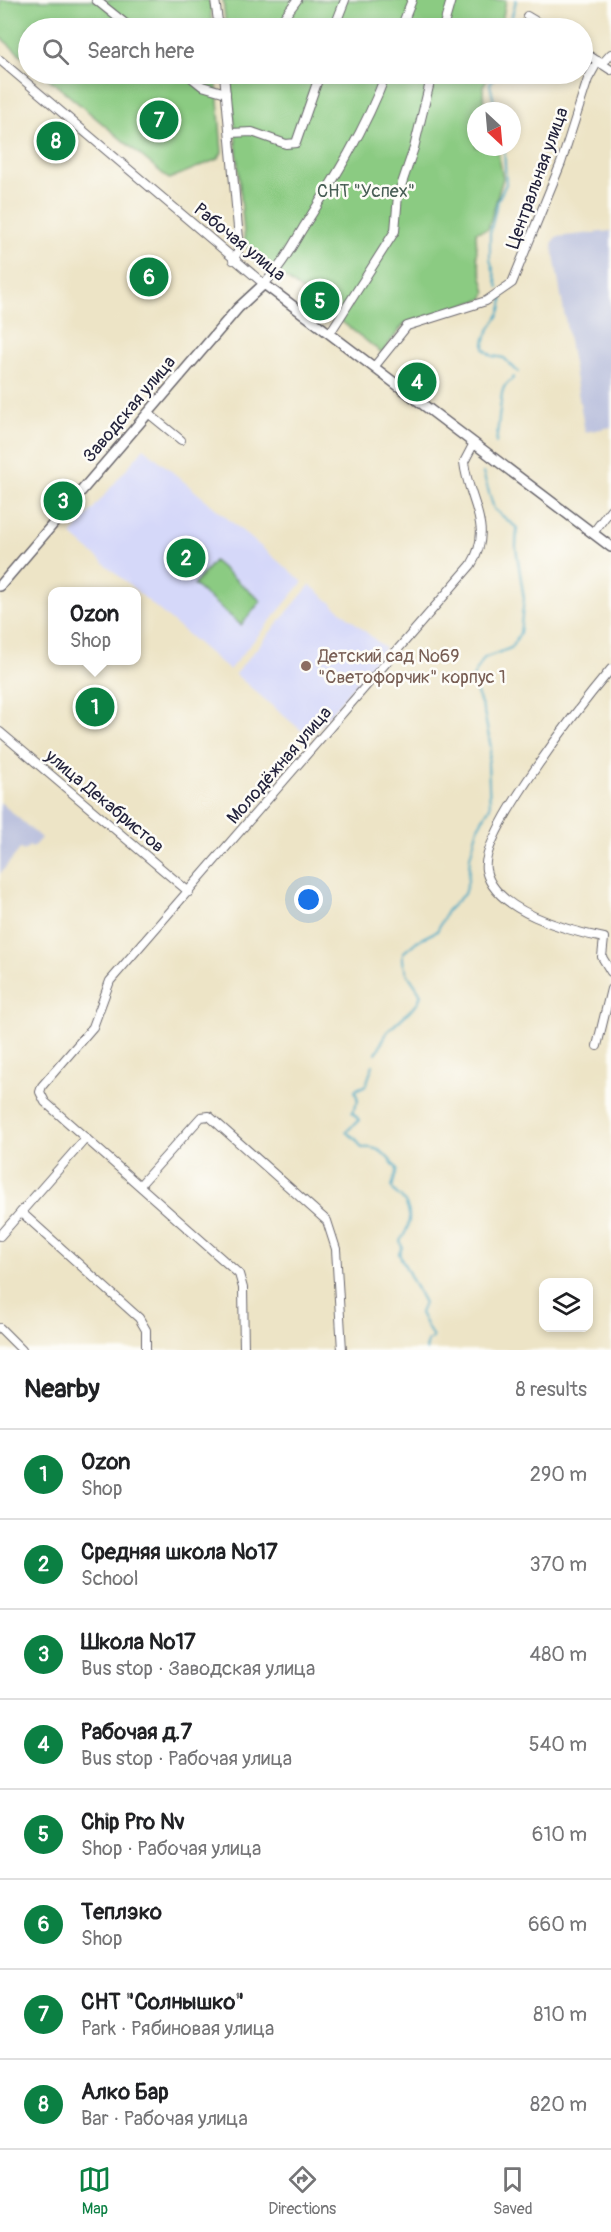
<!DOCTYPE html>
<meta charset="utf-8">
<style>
body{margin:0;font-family:Pangolin,sans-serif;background:#f6f6f6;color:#202124}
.controls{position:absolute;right:18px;bottom:18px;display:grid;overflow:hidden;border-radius:12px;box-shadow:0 3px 9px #0003}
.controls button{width:54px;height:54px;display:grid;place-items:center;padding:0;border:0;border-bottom:2px solid #e0e0e0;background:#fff;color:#202124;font:30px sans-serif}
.compass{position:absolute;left:467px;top:102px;width:54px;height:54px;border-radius:50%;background:#fff;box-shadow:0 3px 9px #0003;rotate:154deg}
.you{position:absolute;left:309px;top:900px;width:21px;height:21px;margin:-15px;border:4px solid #fff;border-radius:50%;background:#1a73e8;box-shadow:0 0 0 9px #1a73e833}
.badge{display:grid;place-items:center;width:39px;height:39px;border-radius:50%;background:#0b8043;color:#fff;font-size:20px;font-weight:700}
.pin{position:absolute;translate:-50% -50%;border:3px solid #fff;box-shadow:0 2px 6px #0006}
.popup{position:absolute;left:48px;top:587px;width:93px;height:78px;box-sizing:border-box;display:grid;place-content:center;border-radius:12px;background:#fff;filter:drop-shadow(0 2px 4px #0005);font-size:20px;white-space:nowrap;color:#757577}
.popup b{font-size:22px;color:#202124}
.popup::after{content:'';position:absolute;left:50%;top:100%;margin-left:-12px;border:12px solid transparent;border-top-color:#fff}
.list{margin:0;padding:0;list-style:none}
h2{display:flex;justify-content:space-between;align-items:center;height:78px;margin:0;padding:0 24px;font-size:26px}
h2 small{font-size:20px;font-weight:400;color:#757577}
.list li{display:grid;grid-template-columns:39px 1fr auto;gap:18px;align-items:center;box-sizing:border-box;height:90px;padding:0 24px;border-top:2px solid #e0e0e0}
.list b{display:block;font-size:22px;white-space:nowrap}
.list p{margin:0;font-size:20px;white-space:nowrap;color:#757577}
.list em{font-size:20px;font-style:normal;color:#757577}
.icon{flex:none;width:33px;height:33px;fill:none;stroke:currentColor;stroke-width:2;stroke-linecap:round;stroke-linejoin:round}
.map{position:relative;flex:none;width:611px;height:1350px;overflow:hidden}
.search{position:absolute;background:#fff;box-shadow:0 3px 9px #0003;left:18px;right:18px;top:18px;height:66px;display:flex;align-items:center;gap:15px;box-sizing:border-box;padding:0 21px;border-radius:33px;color:#757577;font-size:22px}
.sheet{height:798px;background:#fff}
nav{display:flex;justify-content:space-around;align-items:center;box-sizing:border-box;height:84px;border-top:2px solid #e0e0e0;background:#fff;font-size:16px;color:#757577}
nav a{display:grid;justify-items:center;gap:3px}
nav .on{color:#0b8043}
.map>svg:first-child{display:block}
.built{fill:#d5d8f9}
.industrial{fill:#bdc3de}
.green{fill:#8bcb82;stroke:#56765e;stroke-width:1.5}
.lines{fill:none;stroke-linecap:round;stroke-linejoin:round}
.stream{stroke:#44a7c4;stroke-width:2}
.minor-casing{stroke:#69666c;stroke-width:10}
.tertiary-casing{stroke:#69666c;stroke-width:12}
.minor{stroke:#fff;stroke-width:8}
.tertiary{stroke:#fff;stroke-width:9}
.education-dot{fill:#8d6e63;stroke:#fdfcf7;stroke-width:2}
.labels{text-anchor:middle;stroke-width:5;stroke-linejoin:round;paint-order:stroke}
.street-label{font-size:18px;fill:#22223b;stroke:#fdfcf7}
.park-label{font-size:18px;fill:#475d54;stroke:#fdfcf7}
.education-label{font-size:18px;fill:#785e54;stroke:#fdfcf7;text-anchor:start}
</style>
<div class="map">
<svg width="611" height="1350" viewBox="0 0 611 1350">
<rect width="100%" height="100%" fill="#fdfcf7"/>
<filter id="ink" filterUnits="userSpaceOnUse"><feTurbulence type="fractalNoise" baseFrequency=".0167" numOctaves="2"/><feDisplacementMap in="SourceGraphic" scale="12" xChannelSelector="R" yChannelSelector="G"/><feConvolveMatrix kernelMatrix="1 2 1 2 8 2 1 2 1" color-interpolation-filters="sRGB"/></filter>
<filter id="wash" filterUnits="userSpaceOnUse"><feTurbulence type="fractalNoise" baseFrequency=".008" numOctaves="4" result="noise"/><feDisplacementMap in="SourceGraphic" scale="24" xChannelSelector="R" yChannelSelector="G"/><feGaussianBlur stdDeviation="1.35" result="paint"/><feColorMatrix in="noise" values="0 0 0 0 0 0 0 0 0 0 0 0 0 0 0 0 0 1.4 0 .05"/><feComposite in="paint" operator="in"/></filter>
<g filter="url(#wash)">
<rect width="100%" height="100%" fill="#ede4c6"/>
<g class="built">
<path d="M144,448l159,134 -74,88 -158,-135z"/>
<path d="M310,585l75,63 -75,90 -75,-64z"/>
</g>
<g class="industrial">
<path d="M611,231v196l-26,5 -33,-188 4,-7z"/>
<path d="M0,802l41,36 -9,10 -3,-2 -5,5 -4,-2 -20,25z"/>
</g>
<g class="green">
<path d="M0,0h210l2,28h-184v33l-28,-24z"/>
<path d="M223,0h283l-5,28h-275z"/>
<path d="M43,74h173l6,78 -4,7 -49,20z"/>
<path d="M230,74h260l-7,12 1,25h-8v36h21l6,31 -15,51 -12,3 1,25 9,36 -3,6 -79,25 -22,29 -107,-83 -8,2 -14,-14 -8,-14z"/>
<path d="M214,561l47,40 -20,24 -47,-40z"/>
</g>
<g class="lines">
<g class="stream">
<path d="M509,28l7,-28"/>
<path d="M496,74l-6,10 6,27"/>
<path d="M498,287l-8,-28v-26l8,-33 8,-16 -2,-37"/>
<path d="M502,296c4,23 -20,31 -18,53l8,7 12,2 14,14"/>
<path d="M496,443l6,-50 2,-6 10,-10"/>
<path d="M376,1054l11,-22 30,-28 4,-9c-7,-15 -20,-23 -18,-42l14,-12 20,-10 10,-20 17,-17 4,-13 2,-24 8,-30 12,-20 -2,-44 3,-15 -7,-36 -11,-30 1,-7 10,-17 27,-10 9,-15 4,-34 -8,-52 1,-19 -23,-19 -11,-36"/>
<path d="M373,1065l-7,20 -11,5 3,11 -6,11 7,8 -13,12 10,7 6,9c19,-2 24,7 35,21l-5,18c2,7 8,8 12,14 9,14 5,28 -4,40l2,6 -3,7 25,49 -4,10 13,25 -5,3 -2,9"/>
</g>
</g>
</g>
<g filter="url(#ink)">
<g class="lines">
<defs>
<g id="minor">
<path d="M96,0l35,28"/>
<path d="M215,0l4,28"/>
<path d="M527,16l20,12"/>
<path d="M276,28l21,-28"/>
<path d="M334,28l11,-28"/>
<path d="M401,28l11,-28"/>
<path d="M443,28l8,-28"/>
<path d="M582,51l29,19"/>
<path d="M0,60l264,224c17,-17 27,-36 39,-56 32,-50 62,-98 83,-154"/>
<path d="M602,64l9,-10"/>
<path d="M187,74l15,12 24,7"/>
<path d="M224,74l15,165 -1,13 -5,8"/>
<path d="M230,133l22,-1 34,12 10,-1 24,-69"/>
<path d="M330,333l65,-102 3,-36 16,-47 18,-74"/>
<path d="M374,367l33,-41 79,-25 26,-18 49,-120 27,-84 10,-18"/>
<path d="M148,413l33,27"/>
<path d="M593,533l18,-24"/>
<path d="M611,669c-26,31 -132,165 -125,201 8,41 83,61 118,68l-2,19 9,15"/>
<path d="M0,732l189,160"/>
<path d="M597,1046l14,-57"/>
<path d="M140,1185l61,-68 8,-1 118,105 9,28 6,101"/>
<path d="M21,1212l118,106 7,12v20"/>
<path d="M0,1236l86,-98"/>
<path d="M0,1328l22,22"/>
<path d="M244,1350l-1,-62 -4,-14 -194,-172 -5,-10 2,-6 51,-59 17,-46 361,-416c24,-39 -3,-64 -7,-103l10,-19"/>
</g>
<path id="tertiary" d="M0,586l238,-278 26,-24 347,263"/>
</defs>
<use href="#minor" class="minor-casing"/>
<use href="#tertiary" class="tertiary-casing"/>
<use href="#minor" class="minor"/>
<use href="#tertiary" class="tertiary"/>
</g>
</g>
<circle class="education-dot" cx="306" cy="666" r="6"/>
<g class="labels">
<g class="street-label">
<text transform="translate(537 178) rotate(-70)" y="6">Центральная улица</text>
<text transform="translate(240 242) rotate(39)" y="6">Рабочая улица</text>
<text transform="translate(129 409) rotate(-50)" y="6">Заводская улица</text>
<text transform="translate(279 765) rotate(-49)" y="6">Молодёжная улица</text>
<text transform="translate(105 801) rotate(40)" y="6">улица Декабристов</text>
</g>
<g class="park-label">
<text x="366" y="197">СНТ "Успех"</text>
</g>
<g class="education-label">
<text x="318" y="662">Детский сад №69<tspan x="318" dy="21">"Светофорчик" корпус 1</tspan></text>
</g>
</g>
</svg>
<div class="controls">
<button><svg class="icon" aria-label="layers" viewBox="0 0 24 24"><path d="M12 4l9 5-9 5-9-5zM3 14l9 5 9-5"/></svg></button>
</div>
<svg class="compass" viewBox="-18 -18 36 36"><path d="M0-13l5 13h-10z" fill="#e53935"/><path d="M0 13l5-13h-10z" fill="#757577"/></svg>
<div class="you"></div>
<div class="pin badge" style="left:95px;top:707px">1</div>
<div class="popup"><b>Ozon</b>Shop</div>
<div class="pin badge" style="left:186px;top:558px">2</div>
<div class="pin badge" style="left:63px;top:501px">3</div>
<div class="pin badge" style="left:417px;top:382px">4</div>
<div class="pin badge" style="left:320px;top:301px">5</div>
<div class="pin badge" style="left:149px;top:277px">6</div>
<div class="pin badge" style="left:159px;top:120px">7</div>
<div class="pin badge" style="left:56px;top:141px">8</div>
<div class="search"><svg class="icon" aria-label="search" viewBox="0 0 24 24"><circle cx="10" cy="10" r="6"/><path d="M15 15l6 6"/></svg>Search here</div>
</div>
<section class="sheet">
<h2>Nearby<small>8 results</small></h2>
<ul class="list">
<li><span class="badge">1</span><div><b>Ozon</b><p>Shop</p></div><em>290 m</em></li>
<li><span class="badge">2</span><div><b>Средняя школа №17</b><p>School</p></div><em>370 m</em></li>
<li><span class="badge">3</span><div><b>Школа №17</b><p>Bus stop · Заводская улица</p></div><em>480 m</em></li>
<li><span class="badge">4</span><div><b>Рабочая д.7</b><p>Bus stop · Рабочая улица</p></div><em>540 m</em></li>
<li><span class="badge">5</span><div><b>Chip Pro Nv</b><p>Shop · Рабочая улица</p></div><em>610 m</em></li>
<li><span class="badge">6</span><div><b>Теплэко</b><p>Shop</p></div><em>660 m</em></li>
<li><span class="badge">7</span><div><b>СНТ &quot;Солнышко&quot;</b><p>Park · Рябиновая улица</p></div><em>810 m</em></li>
<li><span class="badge">8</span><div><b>Алко Бар</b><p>Bar · Рабочая улица</p></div><em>820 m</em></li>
</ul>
</section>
<nav>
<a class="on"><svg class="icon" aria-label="map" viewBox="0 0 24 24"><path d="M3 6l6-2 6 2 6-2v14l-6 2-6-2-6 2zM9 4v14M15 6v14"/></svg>Map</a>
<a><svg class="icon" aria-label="directions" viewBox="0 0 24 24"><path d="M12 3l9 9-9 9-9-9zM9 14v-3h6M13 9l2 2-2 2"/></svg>Directions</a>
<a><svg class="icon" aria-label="saved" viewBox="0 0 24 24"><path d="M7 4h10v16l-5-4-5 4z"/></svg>Saved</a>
</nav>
